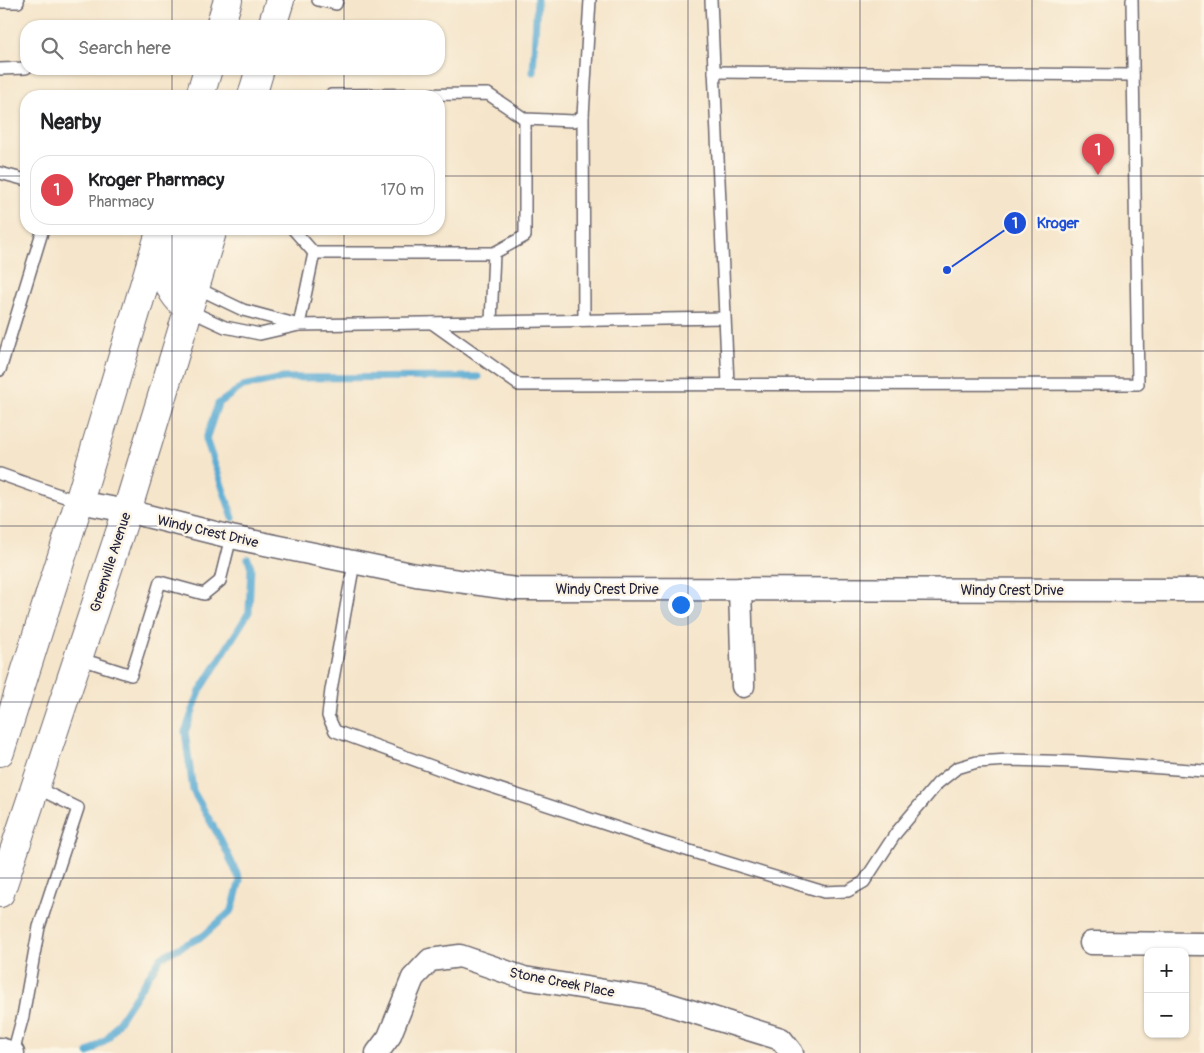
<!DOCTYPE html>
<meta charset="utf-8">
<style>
body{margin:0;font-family:Pangolin,sans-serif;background:#f6f6f6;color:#202124}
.controls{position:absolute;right:15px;bottom:15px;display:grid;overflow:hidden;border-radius:10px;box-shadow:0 1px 4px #0004}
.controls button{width:45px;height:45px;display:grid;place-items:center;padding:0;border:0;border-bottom:1px solid #e0e0e0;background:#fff;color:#202124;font:25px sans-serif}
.you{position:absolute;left:680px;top:604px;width:18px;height:18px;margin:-12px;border:4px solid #fff;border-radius:50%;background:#1a73e8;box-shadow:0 0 0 8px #1a73e833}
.badge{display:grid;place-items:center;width:32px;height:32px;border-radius:50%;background:#0b8043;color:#fff;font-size:16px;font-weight:700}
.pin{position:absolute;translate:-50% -41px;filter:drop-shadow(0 1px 2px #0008)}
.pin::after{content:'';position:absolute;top:26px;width:18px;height:15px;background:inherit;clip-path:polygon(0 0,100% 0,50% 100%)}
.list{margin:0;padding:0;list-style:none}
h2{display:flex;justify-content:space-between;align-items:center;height:65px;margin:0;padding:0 20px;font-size:21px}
h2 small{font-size:16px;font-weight:400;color:#757577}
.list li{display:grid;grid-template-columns:32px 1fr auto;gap:15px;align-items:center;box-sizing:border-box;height:70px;margin:0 10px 10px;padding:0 10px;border:1px solid #e0e0e0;border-radius:20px}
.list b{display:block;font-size:19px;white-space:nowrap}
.list p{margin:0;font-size:16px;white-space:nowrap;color:#757577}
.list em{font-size:16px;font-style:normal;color:#757577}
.icon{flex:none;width:28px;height:28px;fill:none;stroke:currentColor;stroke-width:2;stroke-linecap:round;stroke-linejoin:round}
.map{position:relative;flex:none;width:1204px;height:1053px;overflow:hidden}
.search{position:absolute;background:#fff;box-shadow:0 1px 4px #0004;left:20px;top:20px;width:425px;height:55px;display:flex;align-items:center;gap:12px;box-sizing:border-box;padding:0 18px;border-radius:20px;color:#757577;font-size:19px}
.panel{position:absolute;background:#fff;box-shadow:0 1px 4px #0004;left:20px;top:90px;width:425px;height:145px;border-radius:20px}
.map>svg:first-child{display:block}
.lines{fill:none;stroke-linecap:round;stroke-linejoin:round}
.stream{stroke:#58aad3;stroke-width:7}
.service-casing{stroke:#6c666d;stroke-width:14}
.minor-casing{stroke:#6c666d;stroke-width:25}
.secondary-casing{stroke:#6c666d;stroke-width:30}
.service{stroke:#fff;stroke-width:11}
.minor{stroke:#fff;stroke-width:22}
.secondary{stroke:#fff;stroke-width:28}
.grid{fill:none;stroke:#22223b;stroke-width:1;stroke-opacity:0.55}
.labels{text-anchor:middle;stroke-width:5;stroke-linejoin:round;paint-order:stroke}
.street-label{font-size:14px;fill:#22223b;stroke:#fcf5e5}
.leader{fill:none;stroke:#1d4ed8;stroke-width:2}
.callout-dot{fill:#1d4ed8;stroke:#fcf5e5;stroke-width:2}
.mark-label{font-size:15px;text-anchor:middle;font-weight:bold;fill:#fff}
.callout-label{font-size:15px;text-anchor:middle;font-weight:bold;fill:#1d4ed8;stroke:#fcf5e5;stroke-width:5;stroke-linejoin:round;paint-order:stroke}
</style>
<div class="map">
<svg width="1204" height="1053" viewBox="0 0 1204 1053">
<rect width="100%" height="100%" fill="#fcf5e5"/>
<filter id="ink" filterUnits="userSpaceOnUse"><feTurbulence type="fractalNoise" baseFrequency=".02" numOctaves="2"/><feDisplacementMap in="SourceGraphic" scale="10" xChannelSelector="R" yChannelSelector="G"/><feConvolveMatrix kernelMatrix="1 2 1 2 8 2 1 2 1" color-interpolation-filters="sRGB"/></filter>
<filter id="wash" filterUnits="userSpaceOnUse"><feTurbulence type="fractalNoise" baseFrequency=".0096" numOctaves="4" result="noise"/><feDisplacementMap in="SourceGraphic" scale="20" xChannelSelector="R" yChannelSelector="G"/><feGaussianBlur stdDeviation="1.12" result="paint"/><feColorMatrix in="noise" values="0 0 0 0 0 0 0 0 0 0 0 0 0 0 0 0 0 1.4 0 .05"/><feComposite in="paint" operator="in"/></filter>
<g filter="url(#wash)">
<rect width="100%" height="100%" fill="#f5e5ca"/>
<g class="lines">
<g class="stream">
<path d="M533,72l4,-72"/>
<path d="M233,518l-27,-79 12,-35 25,-18 40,-8 195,-1"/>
<path d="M88,1053l20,-15 53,-81 42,-21 29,-26 8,-30 -19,-40 -28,-49 -8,-59 15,-41 49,-79 2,-45 -3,-8"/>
</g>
</g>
</g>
<g filter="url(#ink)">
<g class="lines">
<defs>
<g id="service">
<path d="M318,0l18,4 1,-4"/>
<path d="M711,0l17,384"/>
<path d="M0,2h18v-2"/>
<path d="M0,69l26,-1"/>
<path d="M714,72l419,3"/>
<path d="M330,96l1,-1 157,-1 37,25 49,2 9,-5 7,-116"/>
<path d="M583,116l1,204"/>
<path d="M0,173l26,7"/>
<path d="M293,229l21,24h180l31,-17v-117"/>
<path d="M314,253l-15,72 425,-7"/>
<path d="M188,310l37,17 35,7 39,-9 -56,-15 -48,-23"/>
<path d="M491,322l3,-69"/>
<path d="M432,323l87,62 619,-1 -6,-384"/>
<path d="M0,370l43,-141"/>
<path d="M0,474l79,28"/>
<path d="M354,563l-23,127 -3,26 7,15 118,43 204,67 167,51 24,-1 16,-9 32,-49 42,-50 19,-15 20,-6 32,-2 69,2 126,9"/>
<path d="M78,658l53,17 29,-93 44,12 16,-13 11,-44"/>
<path d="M13,1053l10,-37 16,-89 39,-119 -43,-21"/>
</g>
<g id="minor">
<path d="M79,502l48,9 104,26 185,38 100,14 688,1"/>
<path d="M740,589l3,97"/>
<path d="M1091,943l113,1"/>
<path d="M0,1049l13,4"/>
<path d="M377,1053l12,-16 24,-59 17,-18 30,-4 64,22 124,20 133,41 11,14"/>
</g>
<g id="secondary">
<path d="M220,26l8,-26"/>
<path d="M272,26l8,-26"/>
<path d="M200,96l8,-27"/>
<path d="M252,96l8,-27"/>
<path d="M185,229c-3,12 -17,46 -15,56 2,9 13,19 18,25"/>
<path d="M0,752l79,-250 82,-273"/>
<path d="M0,893l127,-382 86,-282"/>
</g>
</defs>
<use href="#service" class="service-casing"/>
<use href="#minor" class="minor-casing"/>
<use href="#secondary" class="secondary-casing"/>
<use href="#service" class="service"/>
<use href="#minor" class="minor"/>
<use href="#secondary" class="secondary"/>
</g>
</g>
<path class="grid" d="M172,0v26M344,0v26M516,0v1053M688,0v1053M860,0v1053M1032,0v1053M172,69v27M344,69v27M0,176h26M439,176h765M172,229v824M344,229v824M0,351h1204M0,526h1204M0,702h1204M0,878h1204"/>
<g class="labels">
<g class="street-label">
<text transform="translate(208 531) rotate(13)" y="5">Windy Crest Drive</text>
<text transform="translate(110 562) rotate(-72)" y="5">Greenville Avenue</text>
<text x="607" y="594">Windy Crest Drive</text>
<text x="1012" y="595">Windy Crest Drive</text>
<text transform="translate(562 982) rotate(11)" y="5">Stone Creek Place</text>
</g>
</g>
<path class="leader" d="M947 270L1015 223"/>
<g class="callout-dot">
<circle cx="947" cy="270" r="5"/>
<circle cx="1015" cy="223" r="12"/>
</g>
<g class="mark-label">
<text x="1015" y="228">1</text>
</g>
<g class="callout-label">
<text x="1058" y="228">Kroger</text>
</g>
</svg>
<div class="controls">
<button>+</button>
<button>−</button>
</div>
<div class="you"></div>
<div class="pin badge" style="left:1098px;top:175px;background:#e0444e">1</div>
<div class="search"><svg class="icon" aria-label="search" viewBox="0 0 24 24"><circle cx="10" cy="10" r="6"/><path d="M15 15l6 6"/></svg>Search here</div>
<section class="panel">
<h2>Nearby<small></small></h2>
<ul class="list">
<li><span class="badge" style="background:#e0444e">1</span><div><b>Kroger Pharmacy</b><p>Pharmacy</p></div><em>170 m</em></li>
</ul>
</section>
</div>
